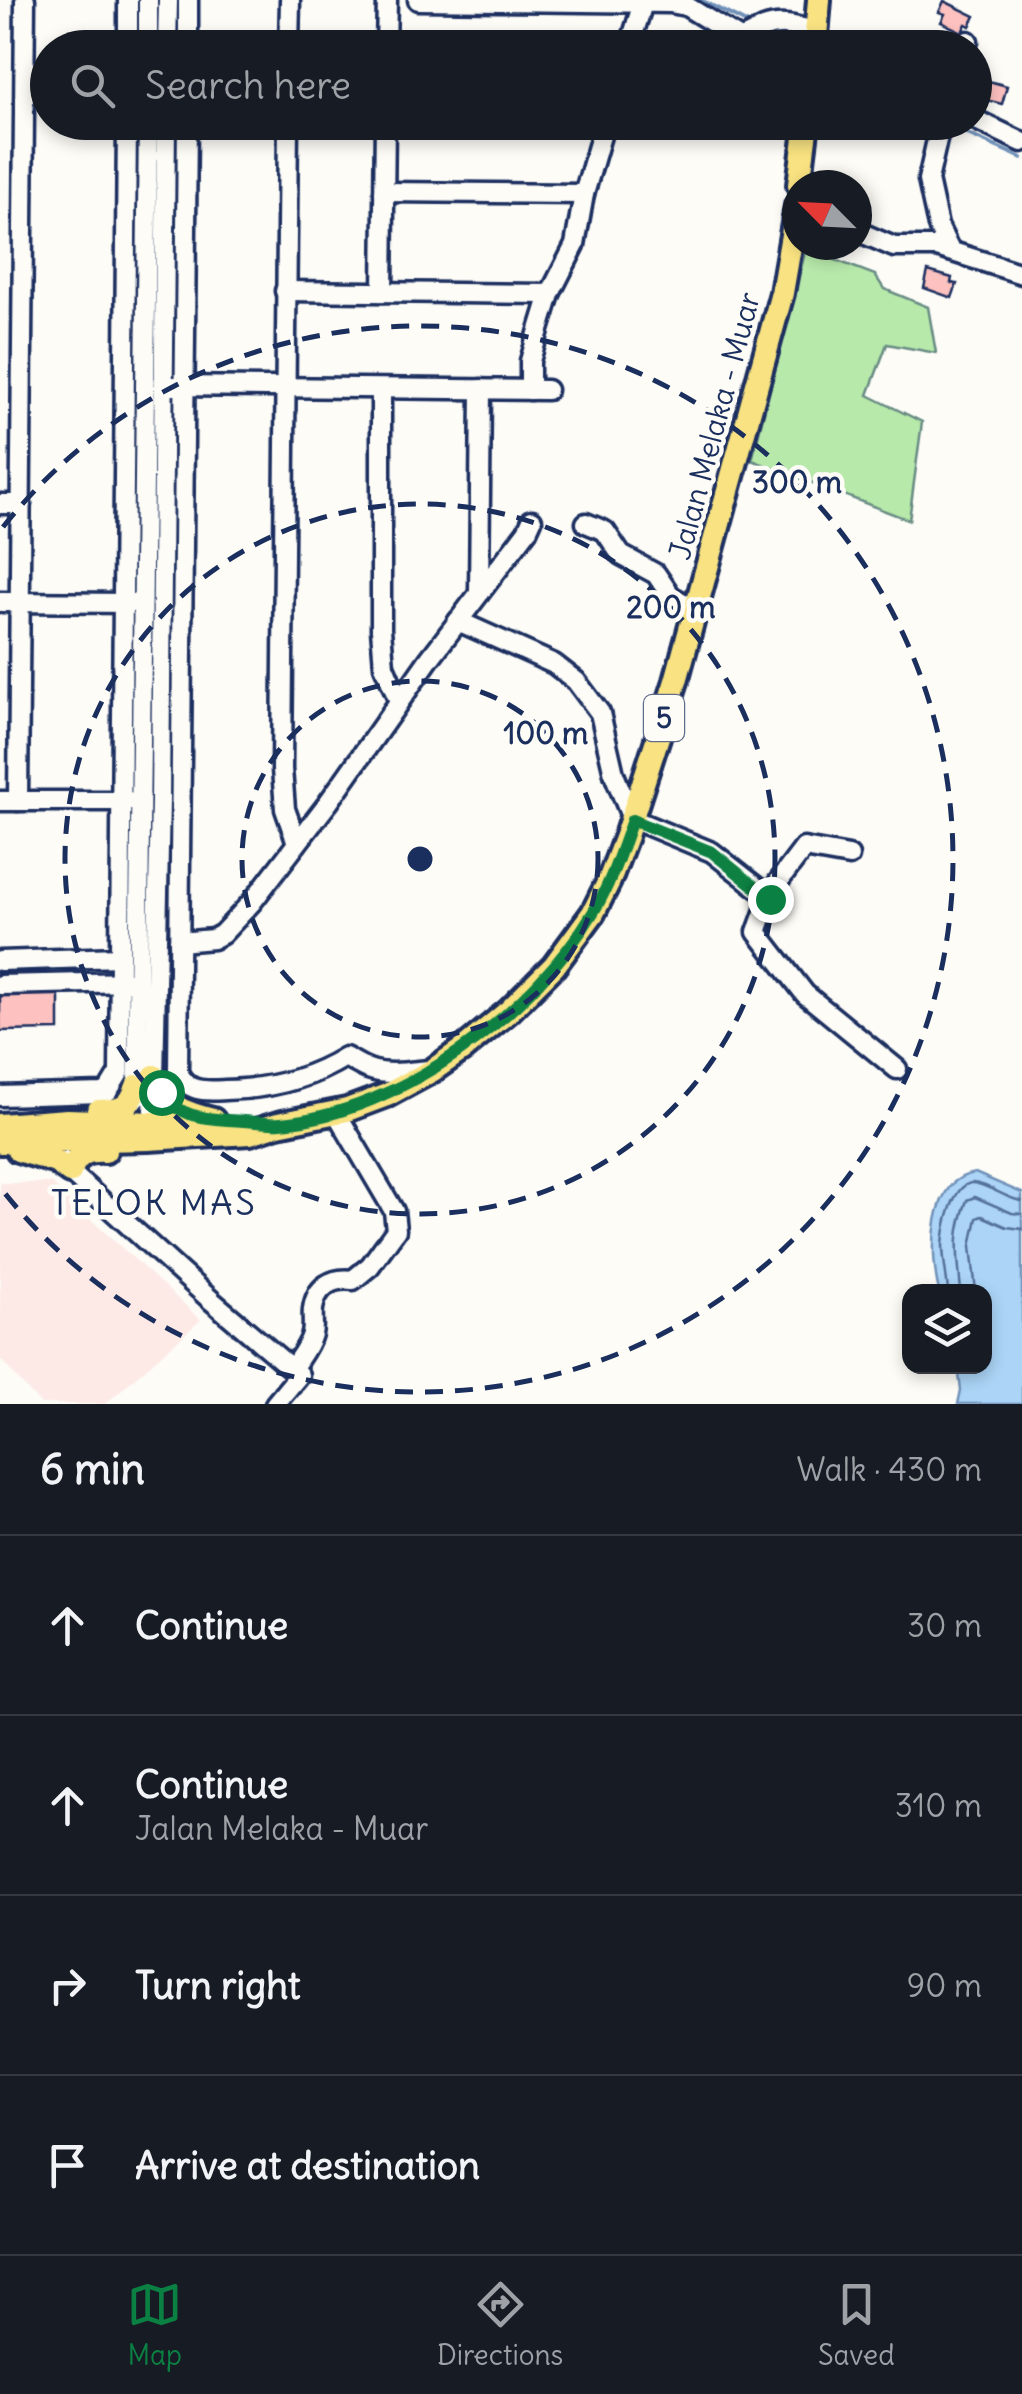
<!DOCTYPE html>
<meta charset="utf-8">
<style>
body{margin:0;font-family:Delius,sans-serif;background:#20242c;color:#f1f3f6}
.controls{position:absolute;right:30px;bottom:30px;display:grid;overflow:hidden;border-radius:20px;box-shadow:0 5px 15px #0003}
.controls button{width:90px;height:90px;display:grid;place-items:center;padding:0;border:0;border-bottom:2px solid #363941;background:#171b24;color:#f1f3f6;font:50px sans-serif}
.compass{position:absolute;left:782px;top:170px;width:90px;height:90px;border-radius:50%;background:#171b24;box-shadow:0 5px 15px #0003;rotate:294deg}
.stop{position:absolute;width:30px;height:30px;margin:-22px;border:8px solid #0b8043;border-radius:50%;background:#fff}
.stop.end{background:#0b8043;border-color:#fff;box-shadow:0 2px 10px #0008}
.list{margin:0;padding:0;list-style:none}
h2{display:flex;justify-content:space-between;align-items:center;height:130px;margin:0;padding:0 40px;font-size:42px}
h2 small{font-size:32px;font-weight:400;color:#9ea1a6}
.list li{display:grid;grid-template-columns:65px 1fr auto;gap:30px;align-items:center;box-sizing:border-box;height:180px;padding:0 40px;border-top:2px solid #363941}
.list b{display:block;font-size:38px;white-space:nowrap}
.list p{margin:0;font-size:32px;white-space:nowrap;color:#9ea1a6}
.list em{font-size:32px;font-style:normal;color:#9ea1a6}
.icon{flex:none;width:55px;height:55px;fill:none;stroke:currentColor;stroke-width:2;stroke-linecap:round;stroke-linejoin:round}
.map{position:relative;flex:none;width:1022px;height:1404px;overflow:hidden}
.search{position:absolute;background:#171b24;box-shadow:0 5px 15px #0003;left:30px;right:30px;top:30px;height:110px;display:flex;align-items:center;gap:25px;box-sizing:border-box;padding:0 35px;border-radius:55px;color:#9ea1a6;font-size:38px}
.sheet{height:850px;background:#171b24}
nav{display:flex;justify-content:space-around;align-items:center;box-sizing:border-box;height:140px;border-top:2px solid #363941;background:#171b24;font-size:28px;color:#9ea1a6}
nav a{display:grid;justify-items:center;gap:5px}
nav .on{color:#0b8043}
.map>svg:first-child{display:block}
.built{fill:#fdeae6}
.green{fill:#b7e9aa;stroke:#698c84;stroke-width:2.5}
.water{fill:#abd4f6;stroke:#7192b9;stroke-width:2.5}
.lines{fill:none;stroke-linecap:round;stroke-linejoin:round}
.shore{stroke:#55719b;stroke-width:2.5}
.stream{stroke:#7192b9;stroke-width:4}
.building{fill:#fdc1bf;stroke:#1b2f5e;stroke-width:2.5}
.minor-casing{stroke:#1b2f5e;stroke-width:25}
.major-casing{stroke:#1b2f5e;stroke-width:30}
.minor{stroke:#fdfcf7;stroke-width:18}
.major{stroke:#f8e281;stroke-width:22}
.route{stroke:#0b8043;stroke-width:12}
.ring{fill:none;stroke:#1b2f5e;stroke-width:5;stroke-dasharray:18 12}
.labels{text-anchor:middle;stroke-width:9;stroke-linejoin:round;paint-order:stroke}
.shield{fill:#fdfcf7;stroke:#5f6c8c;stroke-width:2.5}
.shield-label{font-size:28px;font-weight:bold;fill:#1b2f5e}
.street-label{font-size:30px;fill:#1b2f5e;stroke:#fdfcf7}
.quarter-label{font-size:35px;letter-spacing:2.5px;fill:#1b2f5e;stroke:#fdfcf7}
.centre{fill:#1b2f5e;stroke:#fdfcf7;stroke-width:5}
.ring-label{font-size:30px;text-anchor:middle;font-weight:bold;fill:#1b2f5e;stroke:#fdfcf7;stroke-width:9;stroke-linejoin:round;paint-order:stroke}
</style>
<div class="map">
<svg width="1022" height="1404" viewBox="0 0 1022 1404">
<rect width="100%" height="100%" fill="#fdfcf7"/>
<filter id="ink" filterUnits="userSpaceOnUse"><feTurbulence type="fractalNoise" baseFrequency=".01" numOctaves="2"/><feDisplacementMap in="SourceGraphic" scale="20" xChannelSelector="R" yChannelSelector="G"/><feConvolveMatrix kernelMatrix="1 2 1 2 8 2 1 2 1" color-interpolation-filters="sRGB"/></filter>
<g filter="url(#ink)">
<path class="built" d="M0,1183h51l150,137 -96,84h-65l-40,-45z"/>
<path class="green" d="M806,249l69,26 9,14 44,18 8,46 -49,-9 -19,51 54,27 -13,98 -157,-60z"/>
<path class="water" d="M975,1173l47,20v211h-64l3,-14 -3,-23 26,-1v-74l-45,-1c-9,-35 -11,-112 36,-118z"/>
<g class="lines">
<g class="shore">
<path d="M948,1292c-1,-16 -5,-32 -5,-47 1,-16 9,-59 28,-62 14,-1 36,17 51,18"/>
<path d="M961,1292c-3,-39 -8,-53 6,-92l8,-3 37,16 10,1"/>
<path d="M976,1292l-5,-46 6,-28 5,-2 25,11 15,2"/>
</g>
<g class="stream">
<path d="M701,0l51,26"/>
<path d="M950,122l6,7 66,29"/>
</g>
</g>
<g class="building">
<path d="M944,1l31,15 -5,10 -4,-2 -4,8 -21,-10 4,-8 -6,-2z"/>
<path d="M974,77l33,9 -5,18 -28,-7z"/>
<path d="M928,271l24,7 -1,5 6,1 -5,14 -28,-10z"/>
<path d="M59,994v36l-59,1v-36z"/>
</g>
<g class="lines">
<defs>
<g id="minor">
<path d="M418,0l252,3 16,3 54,33c9,-2 15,-7 24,-11 18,-7 35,-1 53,4"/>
<path d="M128,48v-48"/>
<path d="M148,48v-48"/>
<path d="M167,48l1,-48"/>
<path d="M188,48v-48"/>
<path d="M289,48l1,-48"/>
<path d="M386,48l1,-48"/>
<path d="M629,48l14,-45"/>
<path d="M966,48l2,-7"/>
<path d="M974,119l48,23"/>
<path d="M187,122l-9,950c10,21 27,19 47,18 44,-1 83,-10 120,-33 8,4 15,9 23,12 19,7 40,3 60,1"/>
<path d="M288,122l-6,647 3,40 12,34"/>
<path d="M941,122l-13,58 10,46 12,25"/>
<path d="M384,192l200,2"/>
<path d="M857,231l37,16h43l85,27"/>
<path d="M285,291l265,3"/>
<path d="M383,292l2,-170"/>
<path d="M172,386l375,4"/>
<path d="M381,389v240l3,37 15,35"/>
<path d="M530,390v-29l9,-31 11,-36 25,-49 9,-51 21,-72"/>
<path d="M0,504h21"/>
<path d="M586,523l19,8 16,24 35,19 15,22 25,14"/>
<path d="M479,593l2,-204"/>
<path d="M0,602l132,1"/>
<path d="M458,621l96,43 22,17 24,32 14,61 18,45 80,33 51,40 6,7 -12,33 48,62 92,75"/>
<path d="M0,801h129"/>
<path d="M18,801l7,-801"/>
<path d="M769,899l10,-18 25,-33 45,8"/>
<path d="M179,942l34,-3 9,-5 30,-32 76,-99 102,-145 97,-127 5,-11"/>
<path d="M0,961l119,-4"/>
<path d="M0,985l132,-3"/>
<path d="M0,1096l102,-3 6,-2 11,-18 8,-951"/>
<path d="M137,1098l11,-976"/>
<path d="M151,1132l2,-9 7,-322 6,-679"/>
<path d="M67,1161l3,11 142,129 87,74 -24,29"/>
<path d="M292,1369c7,-11 17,-23 20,-35 2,-8 0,-17 1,-25 3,-22 19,-32 40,-29l17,-14 26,-36 -2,-19 -57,-97"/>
</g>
<g id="major">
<path d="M815,48l4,-48"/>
<path d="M799,185l8,-63"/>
<path d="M154,1076c14,32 27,36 59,44"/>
<path d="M98,1111c23,0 31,-2 39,-25"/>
<path d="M0,1125l67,-5 86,3 33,-1"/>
<path d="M0,1142l148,-3 102,-6 28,-9 69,-14 40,-15 46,-25 30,-21 46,-38 45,-45 39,-53 16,-32 17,-45 50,-155 106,-388 15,-87"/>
<path d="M18,1150l38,12 14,10c7,-18 16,-22 35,-21"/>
</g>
</defs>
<use href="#minor" class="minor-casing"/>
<use href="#major" class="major-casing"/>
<use href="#minor" class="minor"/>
<use href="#major" class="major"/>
</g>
</g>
<g class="lines" filter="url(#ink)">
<path class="route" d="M161,1092c22,30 50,26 82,29 13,1 26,3 38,2 120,-11 252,-110 313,-212 17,-28 27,-61 38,-91l80,32 58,47"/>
</g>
<g class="ring">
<circle cx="420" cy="859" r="178"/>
<circle cx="420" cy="859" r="355"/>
<path d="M3 527A533 533 0 1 1 3 1191"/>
</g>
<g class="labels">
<rect class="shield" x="644" y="695" width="40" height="46" rx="8"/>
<g class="shield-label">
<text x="664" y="728">5</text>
</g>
<g class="street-label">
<text transform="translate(715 426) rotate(-75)" y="10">Jalan Melaka - Muar</text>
</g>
<g class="quarter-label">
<text x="154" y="1215">TELOK MAS</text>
</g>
</g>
<circle cx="420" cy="859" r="15" class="centre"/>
<g class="ring-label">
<text x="797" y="493">300 m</text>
<text x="671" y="618">200 m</text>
<text x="546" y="744">100 m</text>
</g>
</svg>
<div class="controls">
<button><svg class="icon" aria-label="layers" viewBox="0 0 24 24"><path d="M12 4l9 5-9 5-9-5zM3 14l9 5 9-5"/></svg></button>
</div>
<svg class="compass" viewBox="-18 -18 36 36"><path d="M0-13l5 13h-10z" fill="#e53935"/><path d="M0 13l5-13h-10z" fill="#9ea1a6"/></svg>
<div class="stop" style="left:161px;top:1092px"></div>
<div class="stop end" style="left:770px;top:899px"></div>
<div class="search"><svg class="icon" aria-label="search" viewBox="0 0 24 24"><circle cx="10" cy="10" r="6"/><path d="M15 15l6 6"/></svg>Search here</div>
</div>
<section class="sheet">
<h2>6 min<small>Walk · 430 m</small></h2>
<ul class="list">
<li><svg class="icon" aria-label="ahead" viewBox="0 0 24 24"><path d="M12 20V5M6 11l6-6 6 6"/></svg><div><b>Continue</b></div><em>30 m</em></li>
<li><svg class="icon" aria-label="ahead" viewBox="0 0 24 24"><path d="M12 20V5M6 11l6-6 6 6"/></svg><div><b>Continue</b><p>Jalan Melaka - Muar</p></div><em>310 m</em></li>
<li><svg class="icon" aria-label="right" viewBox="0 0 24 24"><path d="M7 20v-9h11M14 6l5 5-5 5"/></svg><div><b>Turn right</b></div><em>90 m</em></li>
<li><svg class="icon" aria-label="arrive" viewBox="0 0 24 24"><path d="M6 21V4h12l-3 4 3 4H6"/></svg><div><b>Arrive at destination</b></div></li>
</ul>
</section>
<nav>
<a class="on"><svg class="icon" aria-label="map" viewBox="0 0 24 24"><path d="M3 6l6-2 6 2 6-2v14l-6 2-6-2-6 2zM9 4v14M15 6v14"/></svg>Map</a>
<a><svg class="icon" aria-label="directions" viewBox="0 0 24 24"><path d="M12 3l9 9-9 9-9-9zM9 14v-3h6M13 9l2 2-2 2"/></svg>Directions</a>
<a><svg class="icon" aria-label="saved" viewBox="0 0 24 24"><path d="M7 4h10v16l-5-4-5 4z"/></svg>Saved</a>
</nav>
